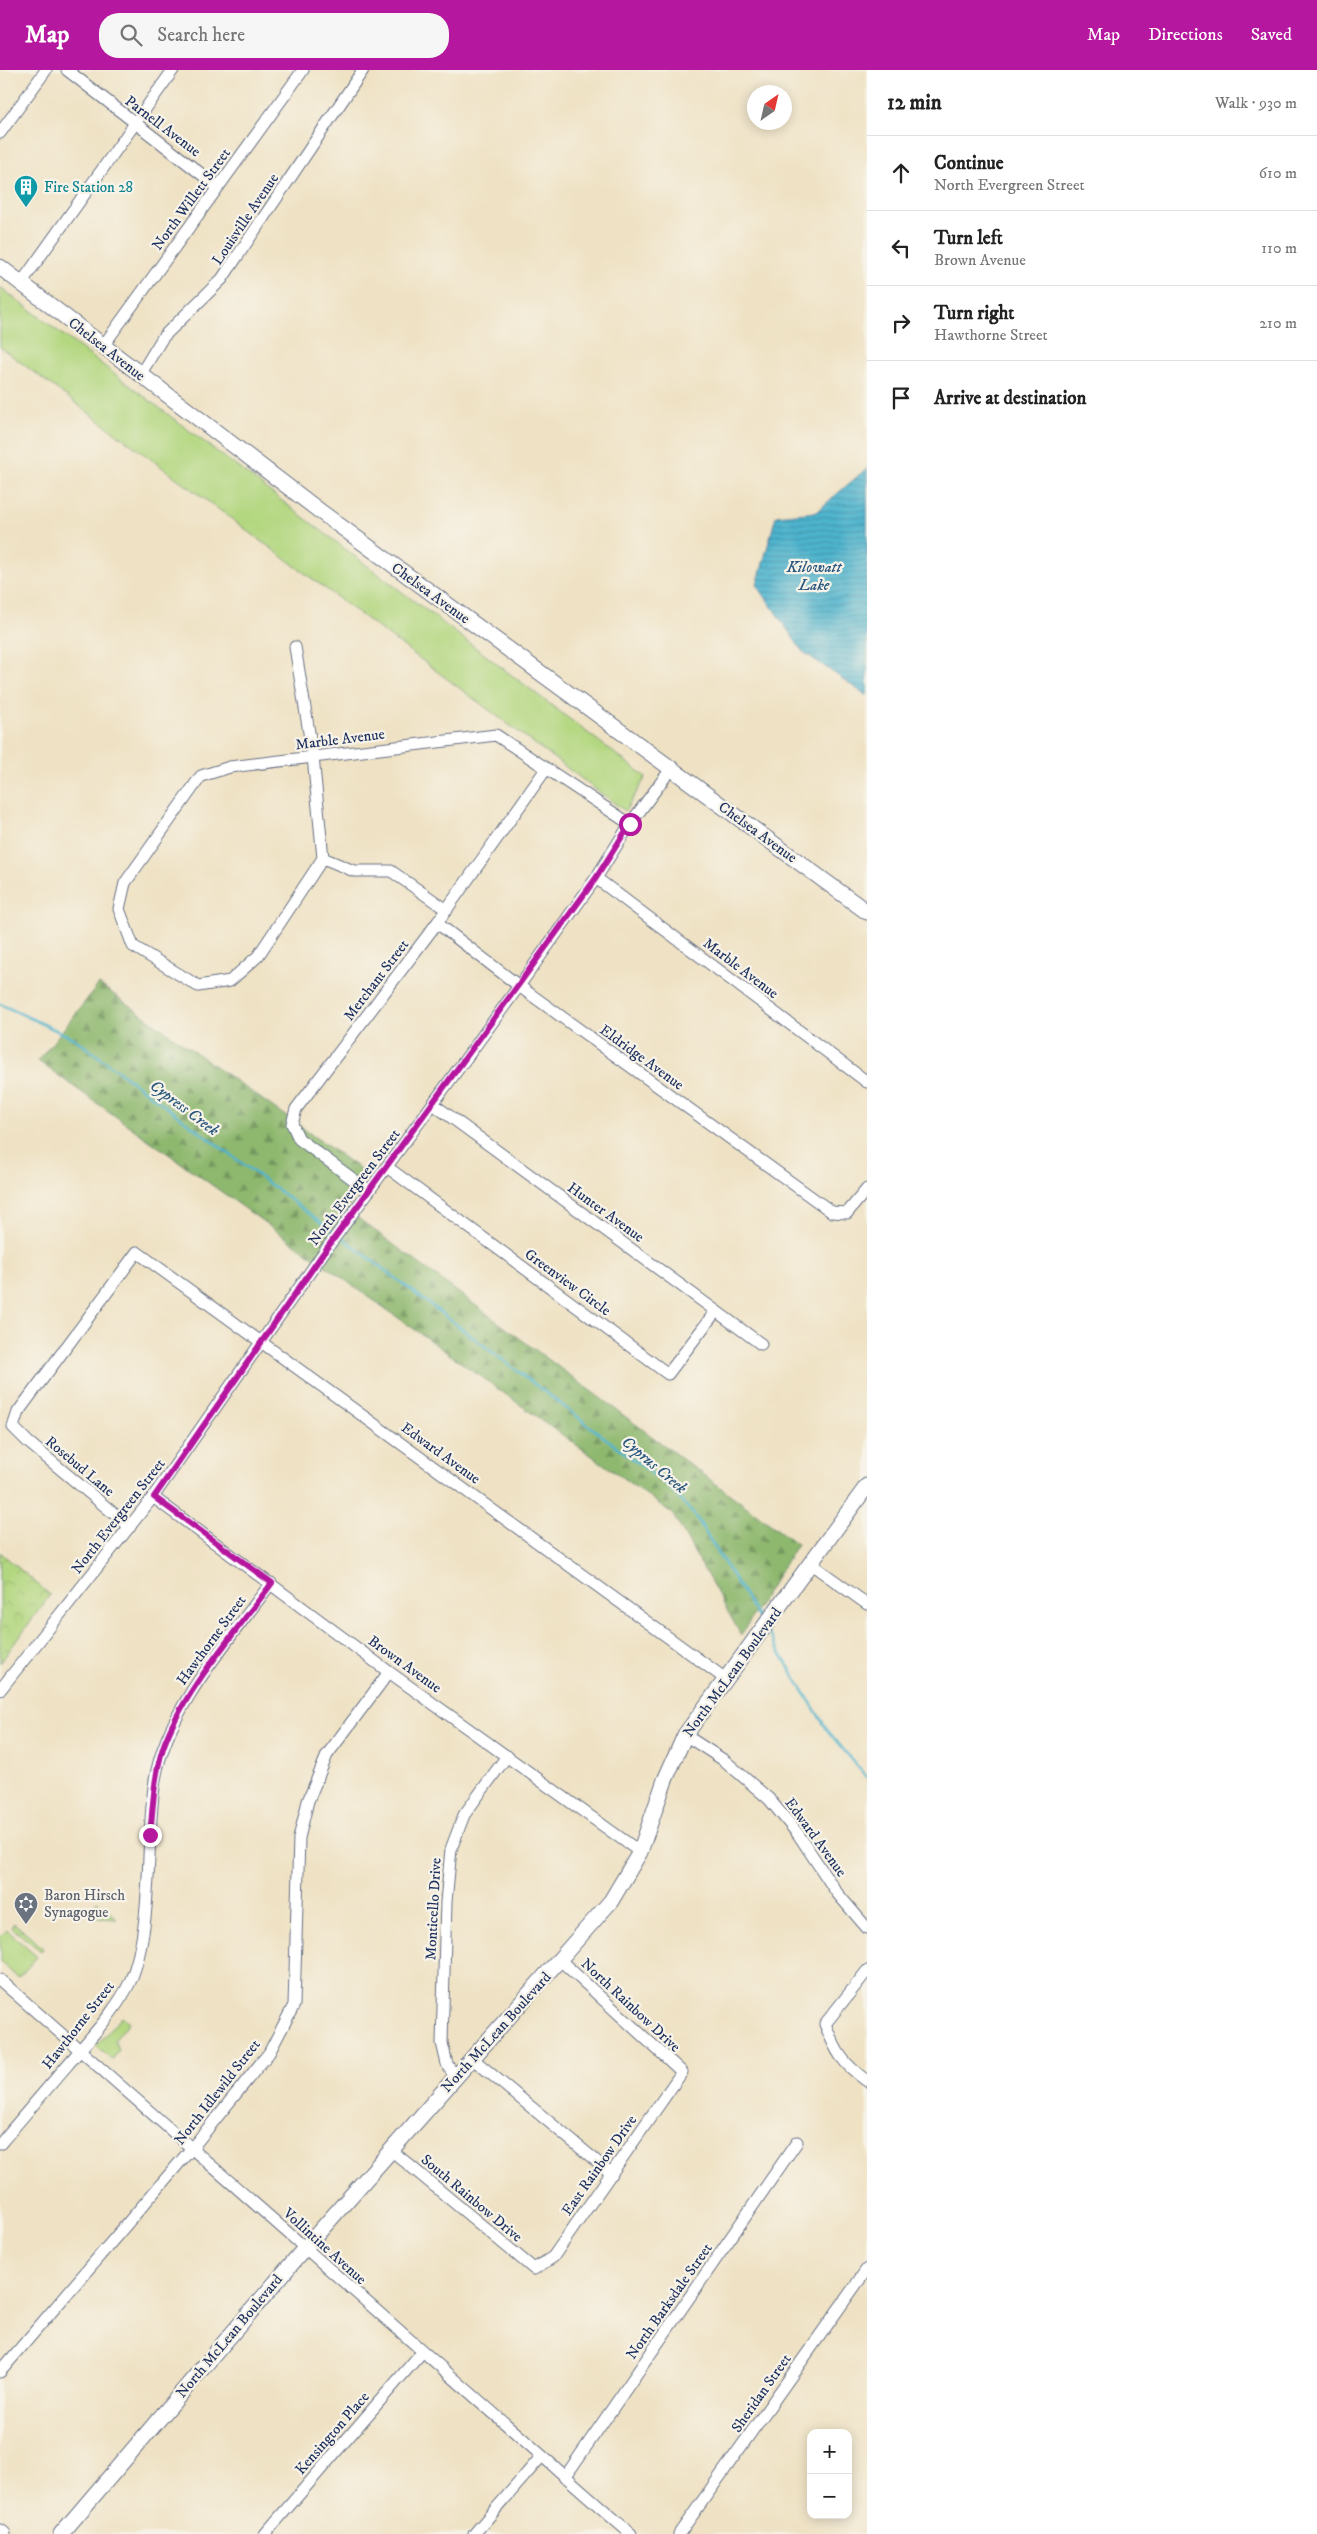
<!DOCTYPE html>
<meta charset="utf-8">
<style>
body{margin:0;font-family:"IM FELL DW Pica",serif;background:#f6f6f6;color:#222}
.controls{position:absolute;right:15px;bottom:15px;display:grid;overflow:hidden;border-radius:10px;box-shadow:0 2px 12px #0003}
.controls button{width:45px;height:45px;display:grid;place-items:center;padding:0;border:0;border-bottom:1px solid #e0e0e0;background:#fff;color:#222;font:25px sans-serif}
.compass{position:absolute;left:747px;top:15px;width:45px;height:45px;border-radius:50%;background:#fff;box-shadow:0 2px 12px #0003;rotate:34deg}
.stop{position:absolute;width:15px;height:15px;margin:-11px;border:4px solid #b5179e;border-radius:50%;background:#fff}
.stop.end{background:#b5179e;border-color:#fff;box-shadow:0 1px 5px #0008}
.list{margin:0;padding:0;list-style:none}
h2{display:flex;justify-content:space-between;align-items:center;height:65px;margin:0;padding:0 20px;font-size:21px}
h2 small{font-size:16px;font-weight:400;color:#767676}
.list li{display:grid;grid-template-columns:32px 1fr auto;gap:15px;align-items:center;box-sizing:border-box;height:75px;padding:0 20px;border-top:1px solid #e0e0e0}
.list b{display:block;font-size:19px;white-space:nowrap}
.list p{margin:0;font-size:16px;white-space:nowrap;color:#767676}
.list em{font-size:16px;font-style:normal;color:#767676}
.icon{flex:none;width:28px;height:28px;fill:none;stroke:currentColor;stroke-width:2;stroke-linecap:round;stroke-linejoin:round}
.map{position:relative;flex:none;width:867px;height:2464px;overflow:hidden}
header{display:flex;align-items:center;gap:30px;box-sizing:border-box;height:70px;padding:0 25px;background:#b5179e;color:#fff}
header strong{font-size:24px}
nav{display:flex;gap:28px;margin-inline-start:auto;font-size:18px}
.search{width:350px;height:45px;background:#f6f6f6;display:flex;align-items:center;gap:12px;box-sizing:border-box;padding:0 18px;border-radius:20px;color:#767676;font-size:19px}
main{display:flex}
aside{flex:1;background:#fff}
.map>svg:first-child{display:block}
.grass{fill:#b3d780;stroke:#67836f}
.forest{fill:url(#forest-firs);stroke:#547466}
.park{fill:url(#park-crowns);stroke:#67836f}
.water{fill:url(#water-rules);stroke:#347296}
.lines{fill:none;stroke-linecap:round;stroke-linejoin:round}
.stream{stroke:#4eb4cd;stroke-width:2.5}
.minor-casing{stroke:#656e82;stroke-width:13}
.major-casing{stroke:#656e82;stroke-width:17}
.minor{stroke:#fff;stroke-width:11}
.major{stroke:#fff;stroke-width:15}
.route{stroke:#b5179e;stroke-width:6}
.labels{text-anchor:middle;stroke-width:4.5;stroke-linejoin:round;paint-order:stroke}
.street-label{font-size:15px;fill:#1b2f5e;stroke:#f7f3e8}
.culture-label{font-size:15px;fill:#0d838f;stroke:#f7f3e8;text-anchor:start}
.worship-label{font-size:15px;fill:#5b616d;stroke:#f7f3e8;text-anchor:start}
.water-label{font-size:16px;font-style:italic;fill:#2a577f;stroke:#f7f3e8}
</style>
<header>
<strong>Map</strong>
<div class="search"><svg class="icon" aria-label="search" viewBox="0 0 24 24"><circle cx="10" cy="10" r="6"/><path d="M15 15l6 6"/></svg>Search here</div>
<nav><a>Map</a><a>Directions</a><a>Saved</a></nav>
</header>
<main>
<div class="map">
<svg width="867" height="2464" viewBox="0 0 867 2464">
<defs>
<pattern id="forest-firs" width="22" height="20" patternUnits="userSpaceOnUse" patternTransform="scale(1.25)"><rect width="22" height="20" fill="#8eb86e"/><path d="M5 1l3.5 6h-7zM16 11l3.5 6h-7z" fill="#73965e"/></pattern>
<pattern id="park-crowns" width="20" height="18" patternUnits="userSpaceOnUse" patternTransform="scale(1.25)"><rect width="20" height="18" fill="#b3d780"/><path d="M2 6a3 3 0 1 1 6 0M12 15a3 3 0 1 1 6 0" fill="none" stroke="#99b971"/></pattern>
<pattern id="water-rules" width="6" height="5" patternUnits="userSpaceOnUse" patternTransform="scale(1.25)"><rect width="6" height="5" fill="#4eb4cd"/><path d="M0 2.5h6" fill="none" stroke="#4093aa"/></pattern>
</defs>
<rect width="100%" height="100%" fill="#f7f3e8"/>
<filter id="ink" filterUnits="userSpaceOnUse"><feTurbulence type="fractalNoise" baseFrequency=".02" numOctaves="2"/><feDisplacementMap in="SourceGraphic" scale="10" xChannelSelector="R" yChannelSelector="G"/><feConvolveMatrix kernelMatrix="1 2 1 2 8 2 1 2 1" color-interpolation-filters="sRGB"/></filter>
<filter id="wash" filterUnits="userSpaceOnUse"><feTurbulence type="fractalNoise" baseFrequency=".0096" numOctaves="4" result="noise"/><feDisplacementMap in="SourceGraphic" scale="20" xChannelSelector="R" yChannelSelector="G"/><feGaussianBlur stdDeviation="1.12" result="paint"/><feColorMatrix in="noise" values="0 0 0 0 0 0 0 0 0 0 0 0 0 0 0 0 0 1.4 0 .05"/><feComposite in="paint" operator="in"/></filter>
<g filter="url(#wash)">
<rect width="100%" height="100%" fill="#efe2c4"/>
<g class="grass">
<path d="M0,217l646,490 -21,34 -625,-464z"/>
<path d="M97,1831l20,18 -22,-1 -7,-7z"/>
<path d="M14,1853l29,25 -2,3 -30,-24z"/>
<path d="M7,1860l30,27 -19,21 -18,-16v-25z"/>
<path d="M122,1946l7,6 -14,18 4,11 -7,9 -16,-14z"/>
</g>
<path class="forest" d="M99,914l271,192 -23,34 450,334 -56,91 -69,-122 -634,-452z"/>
<path class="park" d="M0,1482l50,43 -50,68z"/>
<path class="water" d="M867,398v228l-65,-45 -45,-66 19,-69 40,-4z"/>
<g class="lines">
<g class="stream">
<path d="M0,934l75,35 259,193"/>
<path d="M340,1166l327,249 29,32 65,105"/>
<path d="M768,1563l60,98 39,47"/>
</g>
</g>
</g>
<g filter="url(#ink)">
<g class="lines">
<defs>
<g id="minor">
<path d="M67,0l151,117"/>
<path d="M0,63l46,-63"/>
<path d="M22,212l151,-212"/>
<path d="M103,276l200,-276"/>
<path d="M140,305l23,-38 59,-58 141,-209"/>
<path d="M295,577l18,110 10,101 31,13h37l56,39"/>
<path d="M323,788l-65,98 -28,25 -32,5 -65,-40 -14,-37 6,-26 76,-107 29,-9 266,-32 134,89"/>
<path d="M596,808l271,204"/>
<path d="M437,853l82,63 313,226 15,1 20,-24"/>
<path d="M433,1034l328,240"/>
<path d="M387,1097l281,207 48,-63"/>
<path d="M369,1121l-70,-52 -7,-15 4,-15 141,-186 109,-154"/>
<path d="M153,1427l236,175 251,180"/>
<path d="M130,1457l-102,-85 -15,-15 5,-15 119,-160 590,428"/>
<path d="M811,1494l56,40"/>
<path d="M0,1620l153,-193 169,-242 197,-269 77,-108 34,-54 41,-55"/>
<path d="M685,1665l40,26 44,38 29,35 39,59 30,35"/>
<path d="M867,1901l-42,53c11,28 17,39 42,57"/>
<path d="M0,1910l631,554"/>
<path d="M473,1989l139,115"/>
<path d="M455,2007l-8,-13 -5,-21 4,-141 5,-53 13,-34 43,-59"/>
<path d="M0,2074c25,-30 51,-60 76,-89 19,-23 41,-46 54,-73 24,-56 15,-141 25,-202 12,-73 74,-139 116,-197"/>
<path d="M391,2080l143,119 19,-12 129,-185 -122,-112"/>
<path d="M0,2302l192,-224 77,-95 25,-48 5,-167 9,-37 19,-46 62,-83"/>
<path d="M565,2407l232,-335"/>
<path d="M265,2464l157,-182"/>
<path d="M474,2464l67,-77"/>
<path d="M679,2464l188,-265"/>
</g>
<g id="major">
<path d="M0,197l321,245 546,400"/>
<path d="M0,2462l3,2"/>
<path d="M61,2464l244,-286 306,-347 29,-49 25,-72 20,-45 182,-249"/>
</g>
</defs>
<use href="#minor" class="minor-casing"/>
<use href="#major" class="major-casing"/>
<use href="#minor" class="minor"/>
<use href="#major" class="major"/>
</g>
</g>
<g class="lines" filter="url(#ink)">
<path class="route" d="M150,1765c3,-29 4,-59 13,-87 19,-56 73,-116 109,-165l-118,-86 168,-242 274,-377 34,-54"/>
</g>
<defs>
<symbol id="building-pin" viewBox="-11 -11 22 30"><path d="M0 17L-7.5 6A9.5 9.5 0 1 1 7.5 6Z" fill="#0f9aa8" stroke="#f7f3e8"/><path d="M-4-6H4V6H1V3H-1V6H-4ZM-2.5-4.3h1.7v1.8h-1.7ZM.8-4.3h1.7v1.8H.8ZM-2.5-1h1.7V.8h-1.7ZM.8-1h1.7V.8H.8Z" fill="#fff"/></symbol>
<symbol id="synagogue-pin" viewBox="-11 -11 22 30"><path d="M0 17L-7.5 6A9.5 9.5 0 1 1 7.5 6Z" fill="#6b7280" stroke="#f7f3e8"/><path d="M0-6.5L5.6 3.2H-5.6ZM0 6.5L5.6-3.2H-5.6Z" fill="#fff"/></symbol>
</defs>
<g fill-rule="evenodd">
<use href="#building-pin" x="12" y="103" width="28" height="38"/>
<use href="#synagogue-pin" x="12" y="1820" width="28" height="38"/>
</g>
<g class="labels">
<g class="street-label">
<text transform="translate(163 56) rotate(37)" y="5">Parnell Avenue</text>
<text transform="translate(191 129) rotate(-54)" y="5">North Willett Street</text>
<text transform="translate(245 149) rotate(-56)" y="5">Louisville Avenue</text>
<text transform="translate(107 279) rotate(38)" y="5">Chelsea Avenue</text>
<text transform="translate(431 523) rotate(36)" y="5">Chelsea Avenue</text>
<text transform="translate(340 669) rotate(-7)" y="5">Marble Avenue</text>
<text transform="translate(758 762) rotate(36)" y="5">Chelsea Avenue</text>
<text transform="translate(741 898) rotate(37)" y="5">Marble Avenue</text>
<text transform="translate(376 910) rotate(-53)" y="5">Merchant Street</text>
<text transform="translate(642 987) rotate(36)" y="5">Eldridge Avenue</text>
<text transform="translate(354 1117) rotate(-53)" y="5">North Evergreen Street</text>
<text transform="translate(606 1142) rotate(36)" y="5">Hunter Avenue</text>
<text transform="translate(568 1212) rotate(36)" y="5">Greenview Circle</text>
<text transform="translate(441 1383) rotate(36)" y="5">Edward Avenue</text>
<text transform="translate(80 1396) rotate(40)" y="5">Rosebud Lane</text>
<text transform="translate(118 1446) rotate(-52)" y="5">North Evergreen Street</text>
<text transform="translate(211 1570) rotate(-54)" y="5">Hawthorne Street</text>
<text transform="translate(405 1594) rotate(36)" y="5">Brown Avenue</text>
<text transform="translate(732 1602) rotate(-54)" y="5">North McLean Boulevard</text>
<text transform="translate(816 1767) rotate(54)" y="5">Edward Avenue</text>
<text transform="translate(433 1839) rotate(-87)" y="5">Monticello Drive</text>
<text transform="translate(631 1935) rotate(43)" y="5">North Rainbow Drive</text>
<text transform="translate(78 1955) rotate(-52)" y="5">Hawthorne Street</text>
<text transform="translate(496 1962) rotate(-48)" y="5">North McLean Boulevard</text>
<text transform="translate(217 2022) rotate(-52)" y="5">North Idlewild Street</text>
<text transform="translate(599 2095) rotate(-55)" y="5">East Rainbow Drive</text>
<text transform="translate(472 2128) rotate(40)" y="5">South Rainbow Drive</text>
<text transform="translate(325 2176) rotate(42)" y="5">Vollintine Avenue</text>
<text transform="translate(669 2231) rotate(-55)" y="5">North Barksdale Street</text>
<text transform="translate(229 2266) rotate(-50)" y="5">North McLean Boulevard</text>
<text transform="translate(761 2323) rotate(-55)" y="5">Sheridan Street</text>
<text transform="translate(332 2363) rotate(-49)" y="5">Kensington Place</text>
</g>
<g class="culture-label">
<text x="44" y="122">Fire Station 28</text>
</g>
<g class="worship-label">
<text x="44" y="1830">Baron Hirsch<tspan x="44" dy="17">Synagogue</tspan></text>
</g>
<g class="water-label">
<text x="814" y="502">Kilowatt<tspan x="814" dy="18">Lake</tspan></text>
<text transform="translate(185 1037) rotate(37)" y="6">Cypress Creek</text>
<text transform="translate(655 1394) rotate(40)" y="6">Cyprus Creek</text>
</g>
</g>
</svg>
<div class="controls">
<button>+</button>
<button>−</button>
</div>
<svg class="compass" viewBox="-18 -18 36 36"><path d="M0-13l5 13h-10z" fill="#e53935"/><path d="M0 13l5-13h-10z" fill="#767676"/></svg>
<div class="stop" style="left:630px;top:754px"></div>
<div class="stop end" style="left:150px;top:1765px"></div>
</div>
<aside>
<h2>12 min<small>Walk · 930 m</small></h2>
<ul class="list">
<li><svg class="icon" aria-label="ahead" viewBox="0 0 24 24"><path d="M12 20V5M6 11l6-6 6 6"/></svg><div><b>Continue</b><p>North Evergreen Street</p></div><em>610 m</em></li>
<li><svg class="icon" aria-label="left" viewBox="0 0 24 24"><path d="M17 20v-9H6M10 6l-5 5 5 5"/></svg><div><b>Turn left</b><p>Brown Avenue</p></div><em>110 m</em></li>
<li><svg class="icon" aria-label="right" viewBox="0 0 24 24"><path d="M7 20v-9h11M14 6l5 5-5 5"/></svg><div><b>Turn right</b><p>Hawthorne Street</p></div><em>210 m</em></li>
<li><svg class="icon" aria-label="arrive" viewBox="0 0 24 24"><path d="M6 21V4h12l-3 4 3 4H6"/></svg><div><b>Arrive at destination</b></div></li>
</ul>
</aside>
</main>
